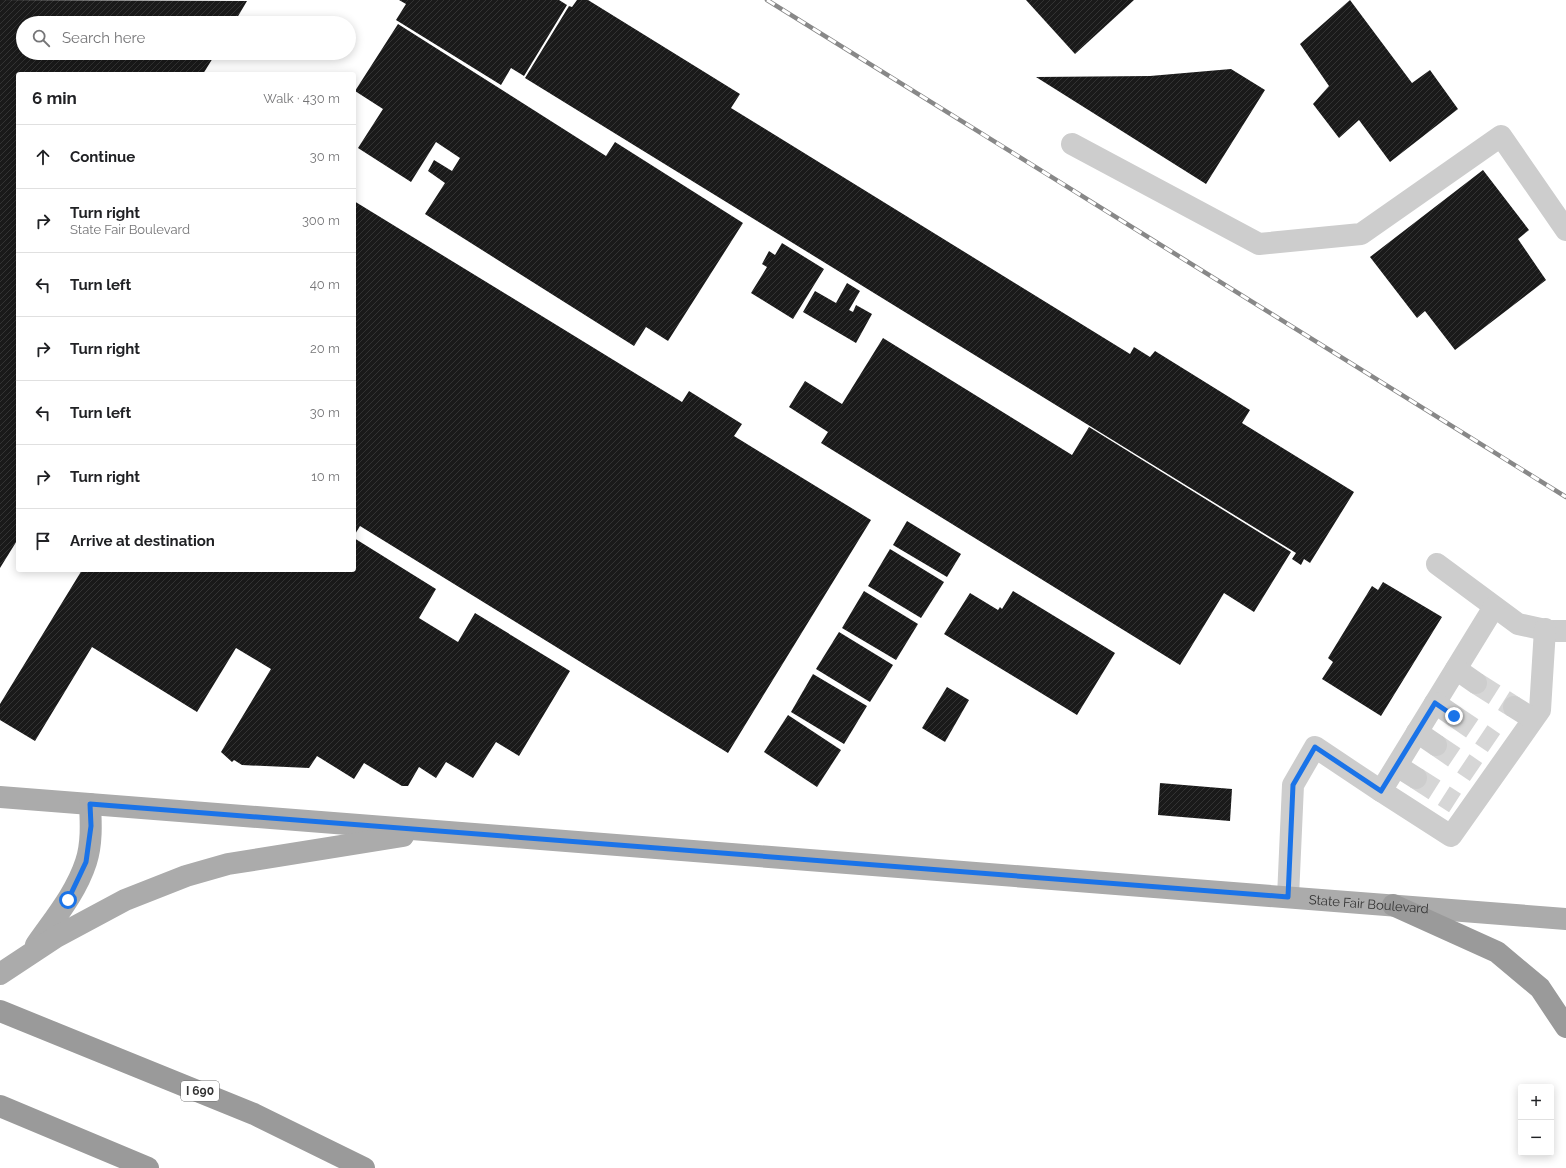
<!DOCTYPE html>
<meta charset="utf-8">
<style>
body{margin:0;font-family:Raleway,sans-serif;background:#f6f6f6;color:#202124}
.controls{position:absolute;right:12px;bottom:12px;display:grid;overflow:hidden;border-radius:4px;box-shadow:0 2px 10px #0003}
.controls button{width:36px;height:36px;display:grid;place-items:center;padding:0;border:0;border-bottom:1px solid #e0e0e0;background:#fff;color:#202124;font:20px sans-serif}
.stop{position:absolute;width:12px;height:12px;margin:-9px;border:3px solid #1a73e8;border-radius:50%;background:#fff}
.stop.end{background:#1a73e8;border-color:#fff;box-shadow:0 1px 4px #0008}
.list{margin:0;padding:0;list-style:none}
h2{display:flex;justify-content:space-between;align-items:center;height:52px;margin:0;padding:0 16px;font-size:17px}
h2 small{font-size:13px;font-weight:400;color:#757577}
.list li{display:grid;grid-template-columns:26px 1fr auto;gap:12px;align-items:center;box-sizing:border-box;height:64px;padding:0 16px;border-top:1px solid #e0e0e0}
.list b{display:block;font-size:15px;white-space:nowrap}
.list p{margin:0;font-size:13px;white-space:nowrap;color:#757577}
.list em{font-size:13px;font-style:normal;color:#757577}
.icon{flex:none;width:22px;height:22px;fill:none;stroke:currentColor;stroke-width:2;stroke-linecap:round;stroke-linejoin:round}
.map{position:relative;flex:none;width:1566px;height:1168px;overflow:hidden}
.search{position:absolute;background:#fff;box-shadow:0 2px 10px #0003;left:16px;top:16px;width:340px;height:44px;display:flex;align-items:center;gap:10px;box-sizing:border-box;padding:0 14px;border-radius:22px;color:#757577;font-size:15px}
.panel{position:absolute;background:#fff;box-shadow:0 2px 10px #0003;left:16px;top:72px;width:340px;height:500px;border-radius:4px}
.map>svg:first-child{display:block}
.building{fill:url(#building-hatch)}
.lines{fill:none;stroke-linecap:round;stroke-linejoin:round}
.minor-tunnel{stroke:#d6d6d6;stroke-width:22;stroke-dasharray:22 11;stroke-linecap:butt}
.minor{stroke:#cdcdcd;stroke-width:22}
.major{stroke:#ababab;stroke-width:22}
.highway{stroke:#9a9a9a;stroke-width:22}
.rail-casing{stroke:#888;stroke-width:4.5}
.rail{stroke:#fff;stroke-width:3;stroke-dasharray:9;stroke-linecap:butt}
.route{stroke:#1a73e8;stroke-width:5}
.labels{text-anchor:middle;stroke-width:4;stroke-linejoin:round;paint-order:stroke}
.shield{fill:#fff;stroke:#707070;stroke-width:1}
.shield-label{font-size:12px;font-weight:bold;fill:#333}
.street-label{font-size:13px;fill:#333;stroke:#fff}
</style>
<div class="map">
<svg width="1566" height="1168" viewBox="0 0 1566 1168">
<defs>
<pattern id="building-hatch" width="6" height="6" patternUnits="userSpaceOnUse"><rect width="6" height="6" fill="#1a1a1a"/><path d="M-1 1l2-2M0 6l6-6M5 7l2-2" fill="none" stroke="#333"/></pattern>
</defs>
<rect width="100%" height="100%" fill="#fff"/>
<g class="building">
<path d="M0,0l247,1 -13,22h-211v30h193l-13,21h-185v465l-18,29z"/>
<path d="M399,0h160l8,5 -43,71 -13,-8 -10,17 -105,-65 10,-16z"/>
<path d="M577,0h11l152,94 -9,14 399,246 4,-7 16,10 5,-6 95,59 -8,13 112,69 -44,71 -6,-4 -3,6 -9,-6 4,-6 -771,-475 44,-72 3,1z"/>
<path d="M1026,0h108l-59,54z"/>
<path d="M1350,0l62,83 18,-13 28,39 -68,53 -31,-42 -20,18 -26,-34 16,-18 -29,-42z"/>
<path d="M398,24l208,132 9,-14 128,81 -75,118 -22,-14 -12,19 -209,-132 20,-31 -17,-12 6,-11 18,11 8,-13 -24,-16 -25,40 -53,-34 25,-39 -28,-18z"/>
<path d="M1231,69l34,21 -59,94 -170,-107 114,-1z"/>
<path d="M1483,170l46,60 -11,9 28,41 -91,70 -30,-39 -8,7 -47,-61z"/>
<path d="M354,201l328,201 7,-11 53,33 -8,12 137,84 -143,233 -368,-227 -6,10z"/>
<path d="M782,243l42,26 -31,50 -42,-26 16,-26 -5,-3 7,-13 6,4z"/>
<path d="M847,283l13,8 -11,19 4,2 3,-7 16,9 -16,29 -53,-31 12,-21 21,12z"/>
<path d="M883,338l189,117 17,-28 202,125 -37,60 -30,-19 -44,72 -359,-222 7,-11 -39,-25 16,-26 37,23z"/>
<path d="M907,521l54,33 -14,23 -54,-32z"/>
<path d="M354,538l82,51 -17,29 39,24 17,-29 95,58 -51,85 -23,-14 -23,36 -27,-16 -10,16 -17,-11 -11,19h-6l-38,-23 -10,16 -37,-23 -8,12 -67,-3 -8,-5 -2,2 -11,-10 50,-83 -35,-21 -39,64 -105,-65 -57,94 -35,-21v-16l82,-134h272z"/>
<path d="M890,549l54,33 -23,36 -53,-32z"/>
<path d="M1383,582l59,35 -61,99 -59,-37 11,-17 -5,-4 44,-72 6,4z"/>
<path d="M864,591l54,33 -22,36 -54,-32z"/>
<path d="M1013,591l102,62 -38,62 -133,-81 26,-41 28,17 2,-3 2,2z"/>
<path d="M839,632l54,33 -23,37 -54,-33z"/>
<path d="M813,674l54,32 -23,38 -53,-32z"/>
<path d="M947,687l22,13 -24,42 -23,-14z"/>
<path d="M788,715l53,35 -24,37 -53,-35z"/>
<path d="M1160,783l72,6 -2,32 -72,-6z"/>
</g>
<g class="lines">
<g class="minor-tunnel">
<path d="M1476,683l38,24"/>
<path d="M1454,716l40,27"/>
<path d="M1436,745l40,27"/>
<path d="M1416,778l39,25"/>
</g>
<g class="minor">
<path d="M1072,144l187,100 102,-10 140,-98 65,94"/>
<path d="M1437,564l81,60 32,7h16"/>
<path d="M1494,607l-113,184 70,45 89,-126 5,-81"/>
<path d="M1456,669l20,14"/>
<path d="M1435,703l19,13"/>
<path d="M1514,707l19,12"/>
<path d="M1417,732l19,13"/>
<path d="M1397,766l19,12"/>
<path d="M1288,897l5,-112 22,-38 66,44"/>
</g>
<g class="major">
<path id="s1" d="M0,797l1566,122"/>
<path d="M36,945c18,-26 40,-52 50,-83 6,-18 5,-39 4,-58"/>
<path d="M0,974l56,-37 69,-37 61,-24 42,-12 175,-28"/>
</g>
<g class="highway">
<path d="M1393,905l104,47 43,36 26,39"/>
<path d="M0,1011l254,103 110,54"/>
<path d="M0,1106l148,62"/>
</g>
<defs>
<path id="rail" d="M767,0l799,497"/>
</defs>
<use href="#rail" class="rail-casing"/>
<use href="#rail" class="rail"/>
</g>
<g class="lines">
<path class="route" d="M68,900l18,-38 5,-36 -1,-22 1198,93 5,-112 22,-38 66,44 54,-88 19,13"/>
</g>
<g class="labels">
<rect class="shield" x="181" y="1081" width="38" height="20" rx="3"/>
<g class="shield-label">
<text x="200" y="1095">I 690</text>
</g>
<g class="street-label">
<text dy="5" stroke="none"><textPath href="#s1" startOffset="1373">State Fair Boulevard</textPath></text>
</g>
</g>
</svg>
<div class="controls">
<button>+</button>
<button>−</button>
</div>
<div class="stop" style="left:68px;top:900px"></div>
<div class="stop end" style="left:1454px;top:716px"></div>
<div class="search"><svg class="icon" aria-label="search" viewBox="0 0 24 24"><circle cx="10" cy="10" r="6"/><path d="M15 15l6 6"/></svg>Search here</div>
<section class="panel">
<h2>6 min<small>Walk · 430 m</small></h2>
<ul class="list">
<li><svg class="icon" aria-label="ahead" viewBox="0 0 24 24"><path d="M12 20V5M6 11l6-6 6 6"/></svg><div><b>Continue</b></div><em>30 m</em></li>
<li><svg class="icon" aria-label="right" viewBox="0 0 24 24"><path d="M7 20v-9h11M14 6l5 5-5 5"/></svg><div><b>Turn right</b><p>State Fair Boulevard</p></div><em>300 m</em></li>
<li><svg class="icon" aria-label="left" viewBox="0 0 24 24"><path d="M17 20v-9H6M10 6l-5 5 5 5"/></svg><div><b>Turn left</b></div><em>40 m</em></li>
<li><svg class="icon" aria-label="right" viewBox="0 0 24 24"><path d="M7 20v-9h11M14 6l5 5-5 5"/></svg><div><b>Turn right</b></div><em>20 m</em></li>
<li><svg class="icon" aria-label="left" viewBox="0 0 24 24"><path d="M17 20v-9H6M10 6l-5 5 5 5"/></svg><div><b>Turn left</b></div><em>30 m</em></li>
<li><svg class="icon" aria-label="right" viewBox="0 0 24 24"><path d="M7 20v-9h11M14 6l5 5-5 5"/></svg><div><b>Turn right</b></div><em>10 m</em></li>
<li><svg class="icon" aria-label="arrive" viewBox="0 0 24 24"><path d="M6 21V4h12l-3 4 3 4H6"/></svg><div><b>Arrive at destination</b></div></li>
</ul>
</section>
</div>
